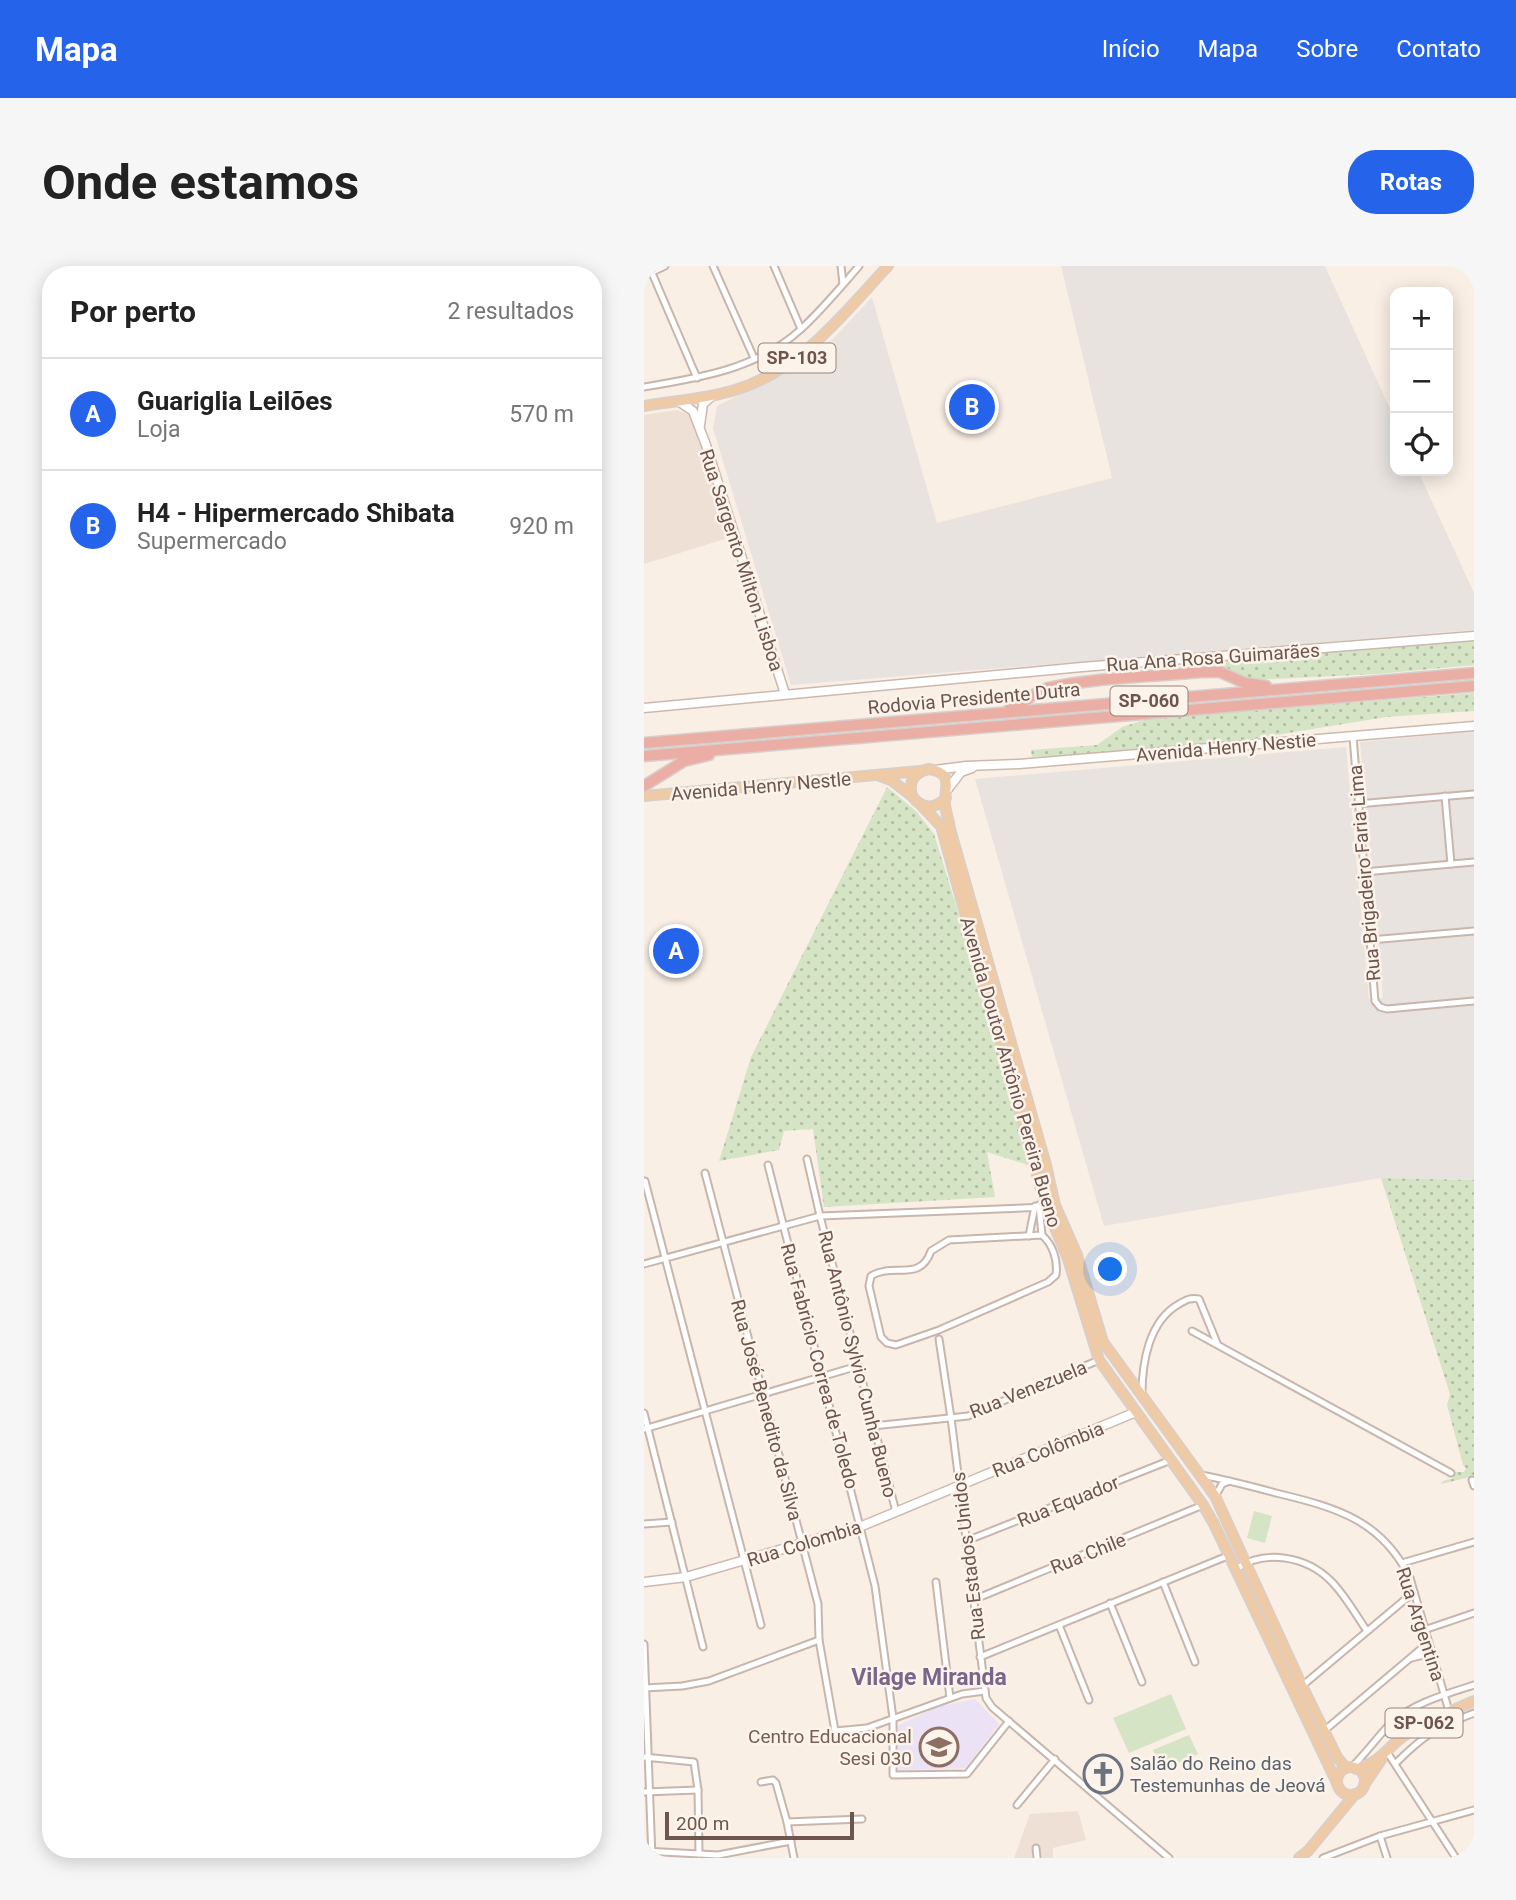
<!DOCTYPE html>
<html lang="pt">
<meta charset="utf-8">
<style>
body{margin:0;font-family:Roboto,sans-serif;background:#f6f6f6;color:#222}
.controls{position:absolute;right:21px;top:21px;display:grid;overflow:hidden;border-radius:14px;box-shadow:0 4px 18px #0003}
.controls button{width:63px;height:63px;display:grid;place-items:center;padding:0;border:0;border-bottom:2px solid #e0e0e0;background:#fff;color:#222;font:35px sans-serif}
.scale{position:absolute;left:21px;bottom:18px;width:189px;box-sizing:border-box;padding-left:7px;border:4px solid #6e554e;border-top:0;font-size:19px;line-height:24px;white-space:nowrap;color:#6e554e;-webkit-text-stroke:5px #fcf3eb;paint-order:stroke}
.you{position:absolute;left:467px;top:1004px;width:24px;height:24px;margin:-18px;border:5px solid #fff;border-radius:50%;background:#1a73e8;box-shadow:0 0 0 10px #1a73e833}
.badge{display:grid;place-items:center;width:46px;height:46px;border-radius:50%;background:#2563eb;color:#fff;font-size:23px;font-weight:700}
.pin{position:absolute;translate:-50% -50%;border:4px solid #fff;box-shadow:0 2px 7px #0006}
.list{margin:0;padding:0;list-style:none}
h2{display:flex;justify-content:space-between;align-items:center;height:91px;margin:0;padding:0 28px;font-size:30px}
h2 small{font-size:23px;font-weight:400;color:#767676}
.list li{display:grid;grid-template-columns:46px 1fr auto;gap:21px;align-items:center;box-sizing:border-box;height:112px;padding:0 28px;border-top:2px solid #e0e0e0}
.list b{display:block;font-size:26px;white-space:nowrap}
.list p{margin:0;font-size:23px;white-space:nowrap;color:#767676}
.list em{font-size:23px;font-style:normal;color:#767676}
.icon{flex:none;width:38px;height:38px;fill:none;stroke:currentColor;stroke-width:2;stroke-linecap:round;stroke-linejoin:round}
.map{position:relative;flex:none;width:830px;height:1592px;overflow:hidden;border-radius:28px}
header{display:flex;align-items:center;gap:42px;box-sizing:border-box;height:98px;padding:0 35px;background:#2563eb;color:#fff}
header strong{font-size:33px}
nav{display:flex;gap:38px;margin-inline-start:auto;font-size:24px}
.intro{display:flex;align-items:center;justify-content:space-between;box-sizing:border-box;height:168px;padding:0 42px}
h1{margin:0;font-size:49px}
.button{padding:18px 32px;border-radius:28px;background:#2563eb;color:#fff;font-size:24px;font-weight:700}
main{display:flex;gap:42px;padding:0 42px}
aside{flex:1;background:#fff;border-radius:28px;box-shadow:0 4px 18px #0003}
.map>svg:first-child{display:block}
.residential{fill:#efe0d5}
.industrial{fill:#e9e3df}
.education{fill:#ece2f5}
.grass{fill:url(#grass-dots)}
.garden{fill:#d6e4c6}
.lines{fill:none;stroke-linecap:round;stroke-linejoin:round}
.street-casing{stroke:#c8b6ad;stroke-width:9}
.secondary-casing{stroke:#cdb8ae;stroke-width:11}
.primary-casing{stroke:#d6cfcd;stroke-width:12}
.highway-casing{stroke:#d6cfcd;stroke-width:13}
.street{stroke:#fff;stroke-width:5}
.secondary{stroke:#fff;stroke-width:8}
.primary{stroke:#efcaa6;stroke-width:9}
.highway{stroke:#ebaea4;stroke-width:10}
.labels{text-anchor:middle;stroke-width:5;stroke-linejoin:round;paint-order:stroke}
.shield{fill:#fcf3eb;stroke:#99847d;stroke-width:2}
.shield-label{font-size:18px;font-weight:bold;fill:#6e554e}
.street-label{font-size:19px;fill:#6e554e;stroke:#fcf3eb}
.education-label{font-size:19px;fill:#785e54;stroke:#fcf3eb;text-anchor:end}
.worship-label{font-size:19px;fill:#5b616d;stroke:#fcf3eb;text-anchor:start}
.quarter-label{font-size:23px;font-weight:bold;fill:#7a668b;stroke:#fcf3eb}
</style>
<header>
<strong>Mapa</strong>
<nav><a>Início</a><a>Mapa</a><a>Sobre</a><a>Contato</a></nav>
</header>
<div class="intro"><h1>Onde estamos</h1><a class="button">Rotas</a></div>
<main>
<aside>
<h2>Por perto<small>2 resultados</small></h2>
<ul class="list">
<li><span class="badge">A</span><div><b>Guariglia Leilões</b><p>Loja</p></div><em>570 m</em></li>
<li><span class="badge">B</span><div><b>H4 - Hipermercado Shibata</b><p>Supermercado</p></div><em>920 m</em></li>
</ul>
</aside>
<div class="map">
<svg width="830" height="1592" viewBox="0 0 830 1592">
<defs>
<pattern id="grass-dots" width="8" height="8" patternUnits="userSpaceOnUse" patternTransform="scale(1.75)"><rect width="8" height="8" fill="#d6e4c6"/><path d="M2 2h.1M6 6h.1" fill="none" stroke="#b2bca3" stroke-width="1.8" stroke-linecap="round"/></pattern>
</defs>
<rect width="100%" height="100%" fill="#f9efe5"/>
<g class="residential">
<path d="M33,144l11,4 7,8 33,116 -84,26v-149z"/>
<path d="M434,1545l8,29 -33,8v10h-39l16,-44z"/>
</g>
<g class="industrial">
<path d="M417,0h264l70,154v51h23l56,122v37l-683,55 -78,-257 4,-22 76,-37 40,-30 39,-42 65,226 175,-45z"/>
<path d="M830,465v449l-93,-2 -277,48 -129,-447 371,-32 23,252 14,-1 -23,-256z"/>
</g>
<path class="education" d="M331,1433l24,25 -33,44 -69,2v-44l40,-19z"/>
<g class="grass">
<path d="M830,373v26l-97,9 -125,6c-18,-4 -30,-16 -49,-16v-3z"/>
<path d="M830,427v18l-88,6 -201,33 -153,7 -1,-7 66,-5 25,-18 26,-8z"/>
<path d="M243,521l29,24 18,23 43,139 51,192 -41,-13 8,45 -171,10 -11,-78 -29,2 -5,19 -60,11 32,-104z"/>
<path d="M737,912l93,2v296l-33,8 2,-3 10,-3 2,-6h9l2,-4 -3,-3 -16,-60 3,-11z"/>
</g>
<g class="garden">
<path d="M610,1245l18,5 -7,27 -18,-5z"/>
<path d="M527,1428l15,35 -57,24 -16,-35z"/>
<path d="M545,1469l9,19 -36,16 -9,-20z"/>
</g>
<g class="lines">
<defs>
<g id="street">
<path d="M69,0l41,92"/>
<path d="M130,0l27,63"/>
<path d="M197,0l2,18"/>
<path d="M8,7l45,105"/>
<path d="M0,10l21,-10"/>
<path d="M0,121c55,-9 113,-18 156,-57 21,-19 40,-42 59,-64"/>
<path d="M709,471l22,264 5,6 7,2 87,-8"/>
<path d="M801,530l6,68"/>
<path d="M713,538l117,-10"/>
<path d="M720,606l110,-10"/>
<path d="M726,674l104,-9"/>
<path d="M163,893l13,57 76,296"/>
<path d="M124,899l107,421 18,132v57l74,-1 42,-53"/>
<path d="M61,907l113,431 1,36 16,91 32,-3 95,-34 23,-3"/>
<path d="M1,915l116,444"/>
<path d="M395,939l3,30"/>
<path d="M398,969c11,10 16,25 14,40l-8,7 -109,48 -43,15 -9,-2 -6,-6 -12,-51 2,-10c22,-14 49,7 60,-25l18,-11z"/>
<path d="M385,970l6,-30"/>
<path d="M0,998l176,-48 227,-9"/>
<path d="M548,1065l259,142"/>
<path d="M295,1073l12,79 35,280 6,9 177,151"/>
<path d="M498,1128c0,-32 7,-73 37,-90 7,-4 12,-7 20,-5l18,44"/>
<path d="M0,1147l59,234"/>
<path d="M229,1160l95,-10 131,-56"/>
<path d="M0,1163l214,-63"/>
<path d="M557,1209c27,5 53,12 79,19 58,14 102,27 130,84l39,133"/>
<path d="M828,1214l2,6"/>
<path d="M572,1229l6,-11 8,-3"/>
<path d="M0,1258l28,-2"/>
<path d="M322,1275l205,-81"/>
<path d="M758,1297l72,-21"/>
<path d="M592,1303c29,-20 70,-13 95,12 14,14 25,34 36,50"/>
<path d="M292,1316l14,116"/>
<path d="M519,1316l32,80"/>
<path d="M329,1334l230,-95"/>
<path d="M466,1337l32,79"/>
<path d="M415,1359l30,75"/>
<path d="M780,1364l50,-17"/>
<path d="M0,1378l8,214"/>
<path d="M336,1391l250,-102"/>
<path d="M768,1392l19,-5"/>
<path d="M658,1420l112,-94"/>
<path d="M0,1422l38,-2 27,-5 110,-41"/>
<path d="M681,1464l103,-87"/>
<path d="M743,1486l69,106"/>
<path d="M0,1491l50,5 4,28 1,64"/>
<path d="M752,1497c29,-29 40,-35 78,-50"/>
<path d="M708,1501c13,-13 24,-28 37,-42 21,-21 57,-31 85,-40"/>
<path d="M117,1516l12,-2 3,3 11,39 7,36"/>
<path d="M0,1526l54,-2"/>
<path d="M373,1539l38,-46"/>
<path d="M143,1556l75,-3"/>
<path d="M736,1570l7,22"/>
<path d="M392,1582l1,10"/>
<path d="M0,1585l74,4 73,-14"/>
<path d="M679,1592l57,-22 94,-26"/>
</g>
<g id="secondary">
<path d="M34,135l15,10 13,34 79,249"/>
<path d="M56,159l3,-21 9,-8"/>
<path d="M0,442l438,-41 392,-31"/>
<path d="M291,504l31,-4 53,-2 455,-38"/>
<path d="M304,523l13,-17 11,-4"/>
<path d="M0,1316l42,-5 176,-51 274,-114"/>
</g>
<g id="primary">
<path d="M0,140c29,-5 62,-7 91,-16 66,-20 108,-76 153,-124"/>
<path d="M236,510l11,4 21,16"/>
<path d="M0,530l276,-25"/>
<path d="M302,532c-11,11 -24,12 -34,-2 -4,-14 2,-24 17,-27 26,4 15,19 16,36 1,8 4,16 5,24l96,336 9,40 22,50 26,87 112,154 87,190 35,71 9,11"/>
<path d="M278,540l19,20 105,381 22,52 31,101 104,145 11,19 123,259"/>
<circle cx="707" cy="1515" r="14"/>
<path d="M712,1503c26,-7 30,-21 49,-34 22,-14 45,-24 69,-34"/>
<path d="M720,1519l17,-25"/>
<path d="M655,1592l9,-7 47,-57"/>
</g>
<g id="highway">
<path d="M366,442c14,-4 24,-16 38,-20 49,-11 103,-11 153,-16h19l25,11 21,3"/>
<path d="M0,477l830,-70"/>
<path d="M0,490l830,-70"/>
<path d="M0,520l40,-25 25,-6"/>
</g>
</defs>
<use href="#street" class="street-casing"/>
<use href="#secondary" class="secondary-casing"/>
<use href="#primary" class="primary-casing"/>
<use href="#highway" class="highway-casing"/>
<use href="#street" class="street"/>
<use href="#secondary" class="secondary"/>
<use href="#primary" class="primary"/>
<use href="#highway" class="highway"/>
</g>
<defs>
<symbol id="school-ring" viewBox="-11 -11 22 22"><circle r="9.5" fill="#fcf3eb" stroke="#8d6e63" stroke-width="1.5"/><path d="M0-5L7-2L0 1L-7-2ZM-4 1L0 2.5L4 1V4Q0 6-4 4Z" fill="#8d6e63"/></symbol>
<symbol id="church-ring" viewBox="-11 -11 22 22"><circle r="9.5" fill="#fcf3eb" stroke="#6b7280" stroke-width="1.5"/><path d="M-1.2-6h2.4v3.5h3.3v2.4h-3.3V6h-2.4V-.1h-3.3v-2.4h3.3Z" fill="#6b7280"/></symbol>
</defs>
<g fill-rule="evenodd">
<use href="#school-ring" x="273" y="1459" width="44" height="44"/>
<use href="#church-ring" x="437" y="1486" width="44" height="44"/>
</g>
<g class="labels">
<g class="shield">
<rect x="114.5" y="77.5" width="77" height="29" rx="5"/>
<rect x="466.5" y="420.5" width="77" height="29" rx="5"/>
<rect x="741.5" y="1442.5" width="77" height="29" rx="5"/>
</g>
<g class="shield-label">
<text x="153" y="98">SP-103</text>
<text x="505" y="441">SP-060</text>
<text x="780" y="1463">SP-062</text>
</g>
<g class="street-label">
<text transform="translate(98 294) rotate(72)" y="7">Rua Sargento Milton Lisboa</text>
<text transform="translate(569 391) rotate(-4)" y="7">Rua Ana Rosa Guimarães</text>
<text transform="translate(330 432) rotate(-5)" y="7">Rodovia Presidente Dutra</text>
<text transform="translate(582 481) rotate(-5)" y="7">Avenida Henry Nestie</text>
<text transform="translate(117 520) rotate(-5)" y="7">Avenida Henry Nestle</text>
<text transform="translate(720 607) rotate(-95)" y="7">Rua Brigadeiro Faria Lima</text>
<text transform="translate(367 806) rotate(74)" y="7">Avenida Doutor Antônio Pereira Bueno</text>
<text transform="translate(214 1098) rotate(76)" y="7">Rua Antônio Sylvio Cunha Bueno</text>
<text transform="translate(176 1100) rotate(75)" y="7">Rua Fabricio Correa de Toledo</text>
<text transform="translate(384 1123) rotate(-22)" y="7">Rua Venezuela</text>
<text transform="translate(123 1144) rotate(75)" y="7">Rua José Benedito da Silva</text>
<text transform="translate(404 1183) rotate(-22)" y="7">Rua Colômbia</text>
<text transform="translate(424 1235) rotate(-22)" y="7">Rua Equador</text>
<text transform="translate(160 1277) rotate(-17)" y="7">Rua Colombia</text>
<text transform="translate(444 1287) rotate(-22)" y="7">Rua Chile</text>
<text transform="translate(324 1290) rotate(-97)" y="7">Rua Estados Unidos</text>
<text transform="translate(777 1358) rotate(72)" y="7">Rua Argentina</text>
</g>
<g class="education-label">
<text x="268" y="1477">Centro Educacional<tspan x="268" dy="22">Sesi 030</tspan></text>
</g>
<g class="worship-label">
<text x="486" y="1504">Salão do Reino das<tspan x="486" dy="22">Testemunhas de Jeová</tspan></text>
</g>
<g class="quarter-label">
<text x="285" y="1419">Vilage Miranda</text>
</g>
</g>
</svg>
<div class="controls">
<button>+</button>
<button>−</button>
<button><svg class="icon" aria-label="locate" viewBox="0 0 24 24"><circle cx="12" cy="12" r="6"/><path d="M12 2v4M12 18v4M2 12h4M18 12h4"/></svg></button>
</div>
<div class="scale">200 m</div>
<div class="you"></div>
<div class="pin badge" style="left:32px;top:685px">A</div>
<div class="pin badge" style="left:328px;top:141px">B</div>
</div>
</main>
